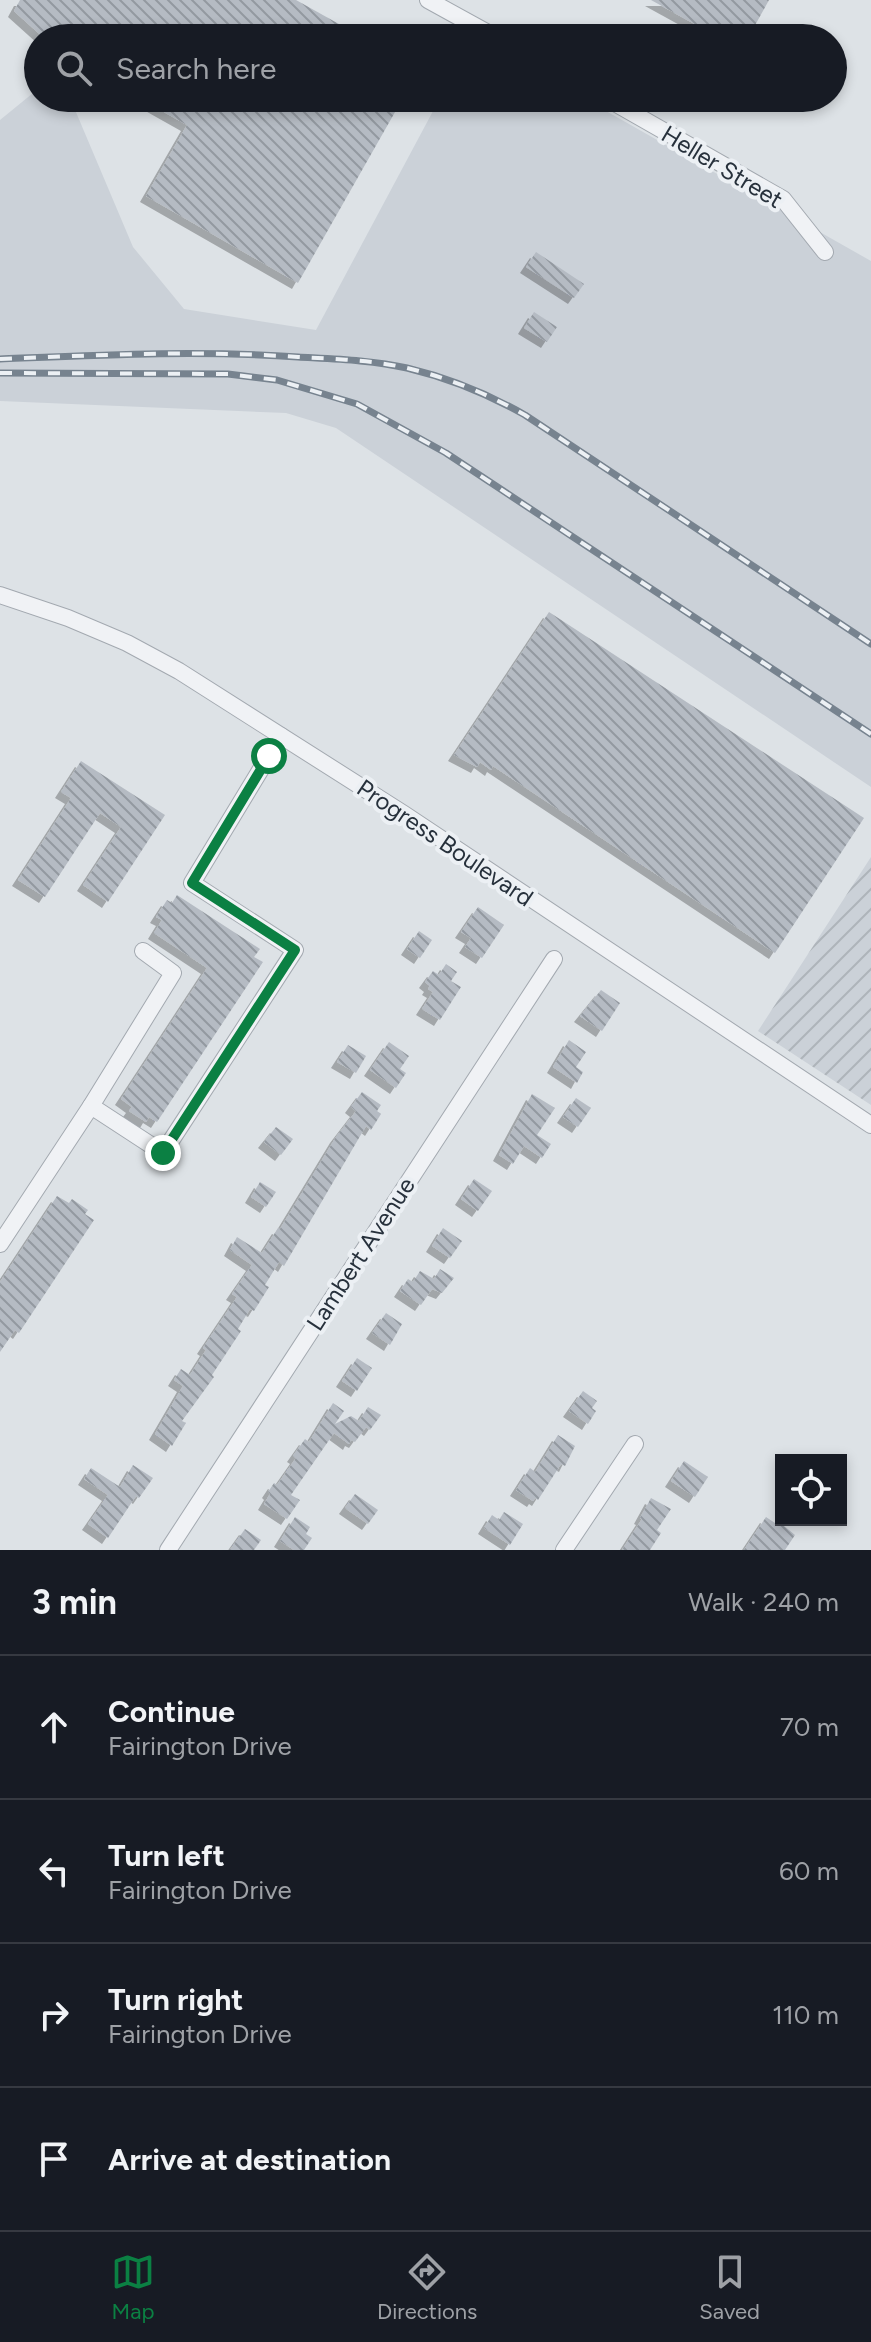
<!DOCTYPE html>
<meta charset="utf-8">
<style>
body{margin:0;font-family:Figtree,sans-serif;background:#20242c;color:#f1f3f6}
.controls{position:absolute;right:24px;bottom:24px;display:grid;overflow:hidden;border-radius:0px;box-shadow:0 4px 12px #0003}
.controls button{width:72px;height:72px;display:grid;place-items:center;padding:0;border:0;border-bottom:2px solid #363941;background:#171b24;color:#f1f3f6;font:40px sans-serif}
.stop{position:absolute;width:24px;height:24px;margin:-18px;border:6px solid #0b8043;border-radius:50%;background:#fff}
.stop.end{background:#0b8043;border-color:#fff;box-shadow:0 2px 8px #0008}
.list{margin:0;padding:0;list-style:none}
h2{display:flex;justify-content:space-between;align-items:center;height:104px;margin:0;padding:0 32px;font-size:34px}
h2 small{font-size:26px;font-weight:400;color:#9ea1a6}
.list li{display:grid;grid-template-columns:52px 1fr auto;gap:24px;align-items:center;box-sizing:border-box;height:144px;padding:0 32px;border-top:2px solid #363941}
.list b{display:block;font-size:30px;white-space:nowrap}
.list p{margin:0;font-size:26px;white-space:nowrap;color:#9ea1a6}
.list em{font-size:26px;font-style:normal;color:#9ea1a6}
.icon{flex:none;width:44px;height:44px;fill:none;stroke:currentColor;stroke-width:2;stroke-linecap:round;stroke-linejoin:round}
.map{position:relative;flex:none;width:871px;height:1550px;overflow:hidden}
.search{position:absolute;background:#171b24;box-shadow:0 4px 12px #0003;left:24px;right:24px;top:24px;height:88px;display:flex;align-items:center;gap:20px;box-sizing:border-box;padding:0 28px;border-radius:44px;color:#9ea1a6;font-size:30px}
.sheet{height:680px;background:#171b24}
nav{display:flex;justify-content:space-around;align-items:center;box-sizing:border-box;height:112px;border-top:2px solid #363941;background:#171b24;font-size:22px;color:#9ea1a6}
nav a{display:grid;justify-items:center;gap:4px}
nav .on{color:#0b8043}
.map>svg:first-child{display:block}
.built{fill:#cbd1d8}
.industrial{fill:url(#industrial-furrows)}
.building{fill:url(#building-back-hatch);filter:url(#shadow)}
.lines{fill:none;stroke-linecap:round;stroke-linejoin:round}
.minor-casing{stroke:#a3a9b0;stroke-width:18}
.minor{stroke:#f0f2f5;stroke-width:16}
.rail-casing{stroke:#77838f;stroke-width:7}
.rail{stroke:#ecf0f4;stroke-width:4;stroke-dasharray:12;stroke-linecap:butt}
.route{stroke:#0b8043;stroke-width:10}
.labels{text-anchor:middle;stroke-width:8;stroke-linejoin:round;paint-order:stroke}
.street-label{font-size:24px;fill:#27313c;stroke:#ecf0f4}
</style>
<div class="map">
<svg width="871" height="1550" viewBox="0 0 871 1550">
<defs>
<pattern id="industrial-furrows" width="10" height="10" patternUnits="userSpaceOnUse" patternTransform="scale(2)"><rect width="10" height="10" fill="#cbd1d8"/><path d="M-1 1l2-2M0 10L10 0M9 11l2-2" fill="none" stroke="#aeb4ba"/></pattern>
<pattern id="building-back-hatch" width="6" height="6" patternUnits="userSpaceOnUse" patternTransform="scale(2)"><rect width="6" height="6" fill="#b5bbc3"/><path d="M-1 5l2 2M0 0l6 6M5-1l2 2" fill="none" stroke="#9399a0"/></pattern>
<filter id="shadow"><feDropShadow dx="-6" dy="6" stdDeviation="0" flood-color="#0004"/></filter>
</defs>
<rect width="100%" height="100%" fill="#dde2e6"/>
<path class="built" d="M38,89v9h32l63,149 51,62 132,21 124,-232h143l288,163v526l-535,-359 -50,-15 -286,-12v-281z"/>
<path class="industrial" d="M871,857v248l-113,-74z"/>
<g class="building">
<path d="M20,0h276l68,38h-320l-30,-27z"/>
<path d="M651,0h118l-21,38h-28z"/>
<path d="M139,98h264l-105,185 -152,-87 41,-71z"/>
<path d="M536,252l48,32 -10,14 -48,-31z"/>
<path d="M534,312l23,15 -10,15 -23,-14z"/>
<path d="M549,612l315,206 -89,135 -282,-187 -2,4 -11,-8 -3,5 -23,-12z"/>
<path d="M81,761l84,54 -57,87 -25,-17 38,-58 -21,-14 -55,84 -27,-17 53,-82 -10,-6z"/>
<path d="M177,895l83,54 -6,8 9,5 -106,160 -8,-5 -3,5 -17,-11 3,-4 -11,-8 86,-131 -53,-35 8,-13 -6,-3 11,-17 5,3z"/>
<path d="M478,907l26,18 -22,33 -17,-11 6,-9 -10,-6z"/>
<path d="M419,931l13,9 -12,18 -13,-9z"/>
<path d="M446,964l11,8 -6,9 10,6 -21,33 -18,-11 11,-17 -5,-3 2,-3 -5,-4 8,-11 6,4z"/>
<path d="M601,990l19,13 -18,28 -22,-15z"/>
<path d="M569,1040l17,12 -10,15 7,5 -6,11 -24,-16z"/>
<path d="M389,1042l20,14 -9,13 6,4 -10,15 -26,-18z"/>
<path d="M348,1045l18,11 -10,17 -19,-11z"/>
<path d="M362,1092l19,13 -4,6 4,3 -10,16 -5,-4 -82,140 -5,-4 -14,23 4,2 -15,24 -4,-2 -12,20 3,2 -29,44 2,2 -32,44 4,2 -14,23 -17,-12 28,-48 -9,-6 7,-11 9,6 16,-25 -3,-2 34,-51 -5,-3 20,-29 -22,-15 7,-13 25,16 16,-25 2,1 56,-92 20,-26 -5,-4z"/>
<path d="M532,1094l23,14 -18,27 14,9 -9,14 -18,-12 -11,18 -14,-9z"/>
<path d="M576,1098l15,10 -13,19 -15,-10z"/>
<path d="M276,1127l17,12 -12,16 -17,-13z"/>
<path d="M474,1179l18,12 -14,20 -17,-12z"/>
<path d="M260,1182l16,10 -10,15 -15,-10z"/>
<path d="M57,1196l12,7 3,-4 16,11 -3,4 9,6 -75,113 -4,-3 -15,22v-70z"/>
<path d="M443,1228l19,13 -12,17 -18,-12z"/>
<path d="M440,1269l14,9 -12,15 -10,-4 -11,16 -21,-14 8,-12 5,3 7,-11 14,8z"/>
<path d="M386,1313l16,11 -12,21 -18,-12z"/>
<path d="M357,1358l15,10 -15,23 -15,-10z"/>
<path d="M583,1391l14,10 -5,7 4,3 -8,13 -19,-13z"/>
<path d="M333,1403l11,8 -9,13 16,-8 8,5 9,-14 13,8 -11,15 -4,-3 -11,15 -4,-2 -2,4 -15,-11 -43,62 9,5 -13,19 -23,-15 6,-10 -2,-2 6,-9 3,2 19,-27 -3,-2 12,-17 4,3z"/>
<path d="M558,1435l17,11 -10,20 -4,-2 -23,36 -3,-2 -2,3 -17,-11 14,-22 5,4z"/>
<path d="M684,1461l24,16 -13,20 -24,-16z"/>
<path d="M133,1465l20,13 -14,20 -3,-2 -28,42 -20,-14 20,-29 -24,-16 7,-11 29,19z"/>
<path d="M355,1494l23,16 -10,14 -23,-16z"/>
<path d="M651,1498l20,11 -14,21 4,3 -11,17h-28l20,-31 -2,-1z"/>
<path d="M504,1512l19,12 -13,21 -26,-17 8,-13 7,5z"/>
<path d="M295,1517l15,10 -4,7 6,4 -8,12h-10l-14,-9z"/>
<path d="M766,1517l9,6 2,-3 18,15 -10,15h-41z"/>
<path d="M245,1529l16,11 -7,10h-24z"/>
</g>
<g class="lines">
<defs>
<g id="minor">
<path d="M428,0l69,38"/>
<path d="M606,98l177,101 42,53"/>
<path d="M0,595l68,23 59,25 52,28 225,143 467,311"/>
<path d="M91,1106l82,-133 -30,-22"/>
<path d="M0,1244l91,-138 72,47 132,-203 -103,-67 89,-147"/>
<path d="M168,1550l386,-591"/>
<path d="M564,1550l71,-106"/>
</g>
</defs>
<use href="#minor" class="minor-casing"/>
<use href="#minor" class="minor"/>
<defs>
<g id="rail">
<path d="M0,359c99,-4 199,-9 298,-2 36,2 74,3 109,11 42,10 81,26 118,47l346,229"/>
<path d="M0,373l228,1 49,6 80,24 89,49 425,281"/>
</g>
</defs>
<use href="#rail" class="rail-casing"/>
<use href="#rail" class="rail"/>
</g>
<g class="lines">
<path class="route" d="M163,1153l132,-203 -103,-67 77,-127"/>
</g>
<g class="labels">
<g class="street-label">
<text transform="translate(722 167) rotate(31)" y="8">Heller Street</text>
<text transform="translate(445 843) rotate(34)" y="8">Progress Boulevard</text>
<text transform="translate(361 1254) rotate(-57)" y="8">Lambert Avenue</text>
</g>
</g>
</svg>
<div class="controls">
<button><svg class="icon" aria-label="locate" viewBox="0 0 24 24"><circle cx="12" cy="12" r="6"/><path d="M12 2v4M12 18v4M2 12h4M18 12h4"/></svg></button>
</div>
<div class="stop" style="left:269px;top:756px"></div>
<div class="stop end" style="left:163px;top:1153px"></div>
<div class="search"><svg class="icon" aria-label="search" viewBox="0 0 24 24"><circle cx="10" cy="10" r="6"/><path d="M15 15l6 6"/></svg>Search here</div>
</div>
<section class="sheet">
<h2>3 min<small>Walk · 240 m</small></h2>
<ul class="list">
<li><svg class="icon" aria-label="ahead" viewBox="0 0 24 24"><path d="M12 20V5M6 11l6-6 6 6"/></svg><div><b>Continue</b><p>Fairington Drive</p></div><em>70 m</em></li>
<li><svg class="icon" aria-label="left" viewBox="0 0 24 24"><path d="M17 20v-9H6M10 6l-5 5 5 5"/></svg><div><b>Turn left</b><p>Fairington Drive</p></div><em>60 m</em></li>
<li><svg class="icon" aria-label="right" viewBox="0 0 24 24"><path d="M7 20v-9h11M14 6l5 5-5 5"/></svg><div><b>Turn right</b><p>Fairington Drive</p></div><em>110 m</em></li>
<li><svg class="icon" aria-label="arrive" viewBox="0 0 24 24"><path d="M6 21V4h12l-3 4 3 4H6"/></svg><div><b>Arrive at destination</b></div></li>
</ul>
</section>
<nav>
<a class="on"><svg class="icon" aria-label="map" viewBox="0 0 24 24"><path d="M3 6l6-2 6 2 6-2v14l-6 2-6-2-6 2zM9 4v14M15 6v14"/></svg>Map</a>
<a><svg class="icon" aria-label="directions" viewBox="0 0 24 24"><path d="M12 3l9 9-9 9-9-9zM9 14v-3h6M13 9l2 2-2 2"/></svg>Directions</a>
<a><svg class="icon" aria-label="saved" viewBox="0 0 24 24"><path d="M7 4h10v16l-5-4-5 4z"/></svg>Saved</a>
</nav>
